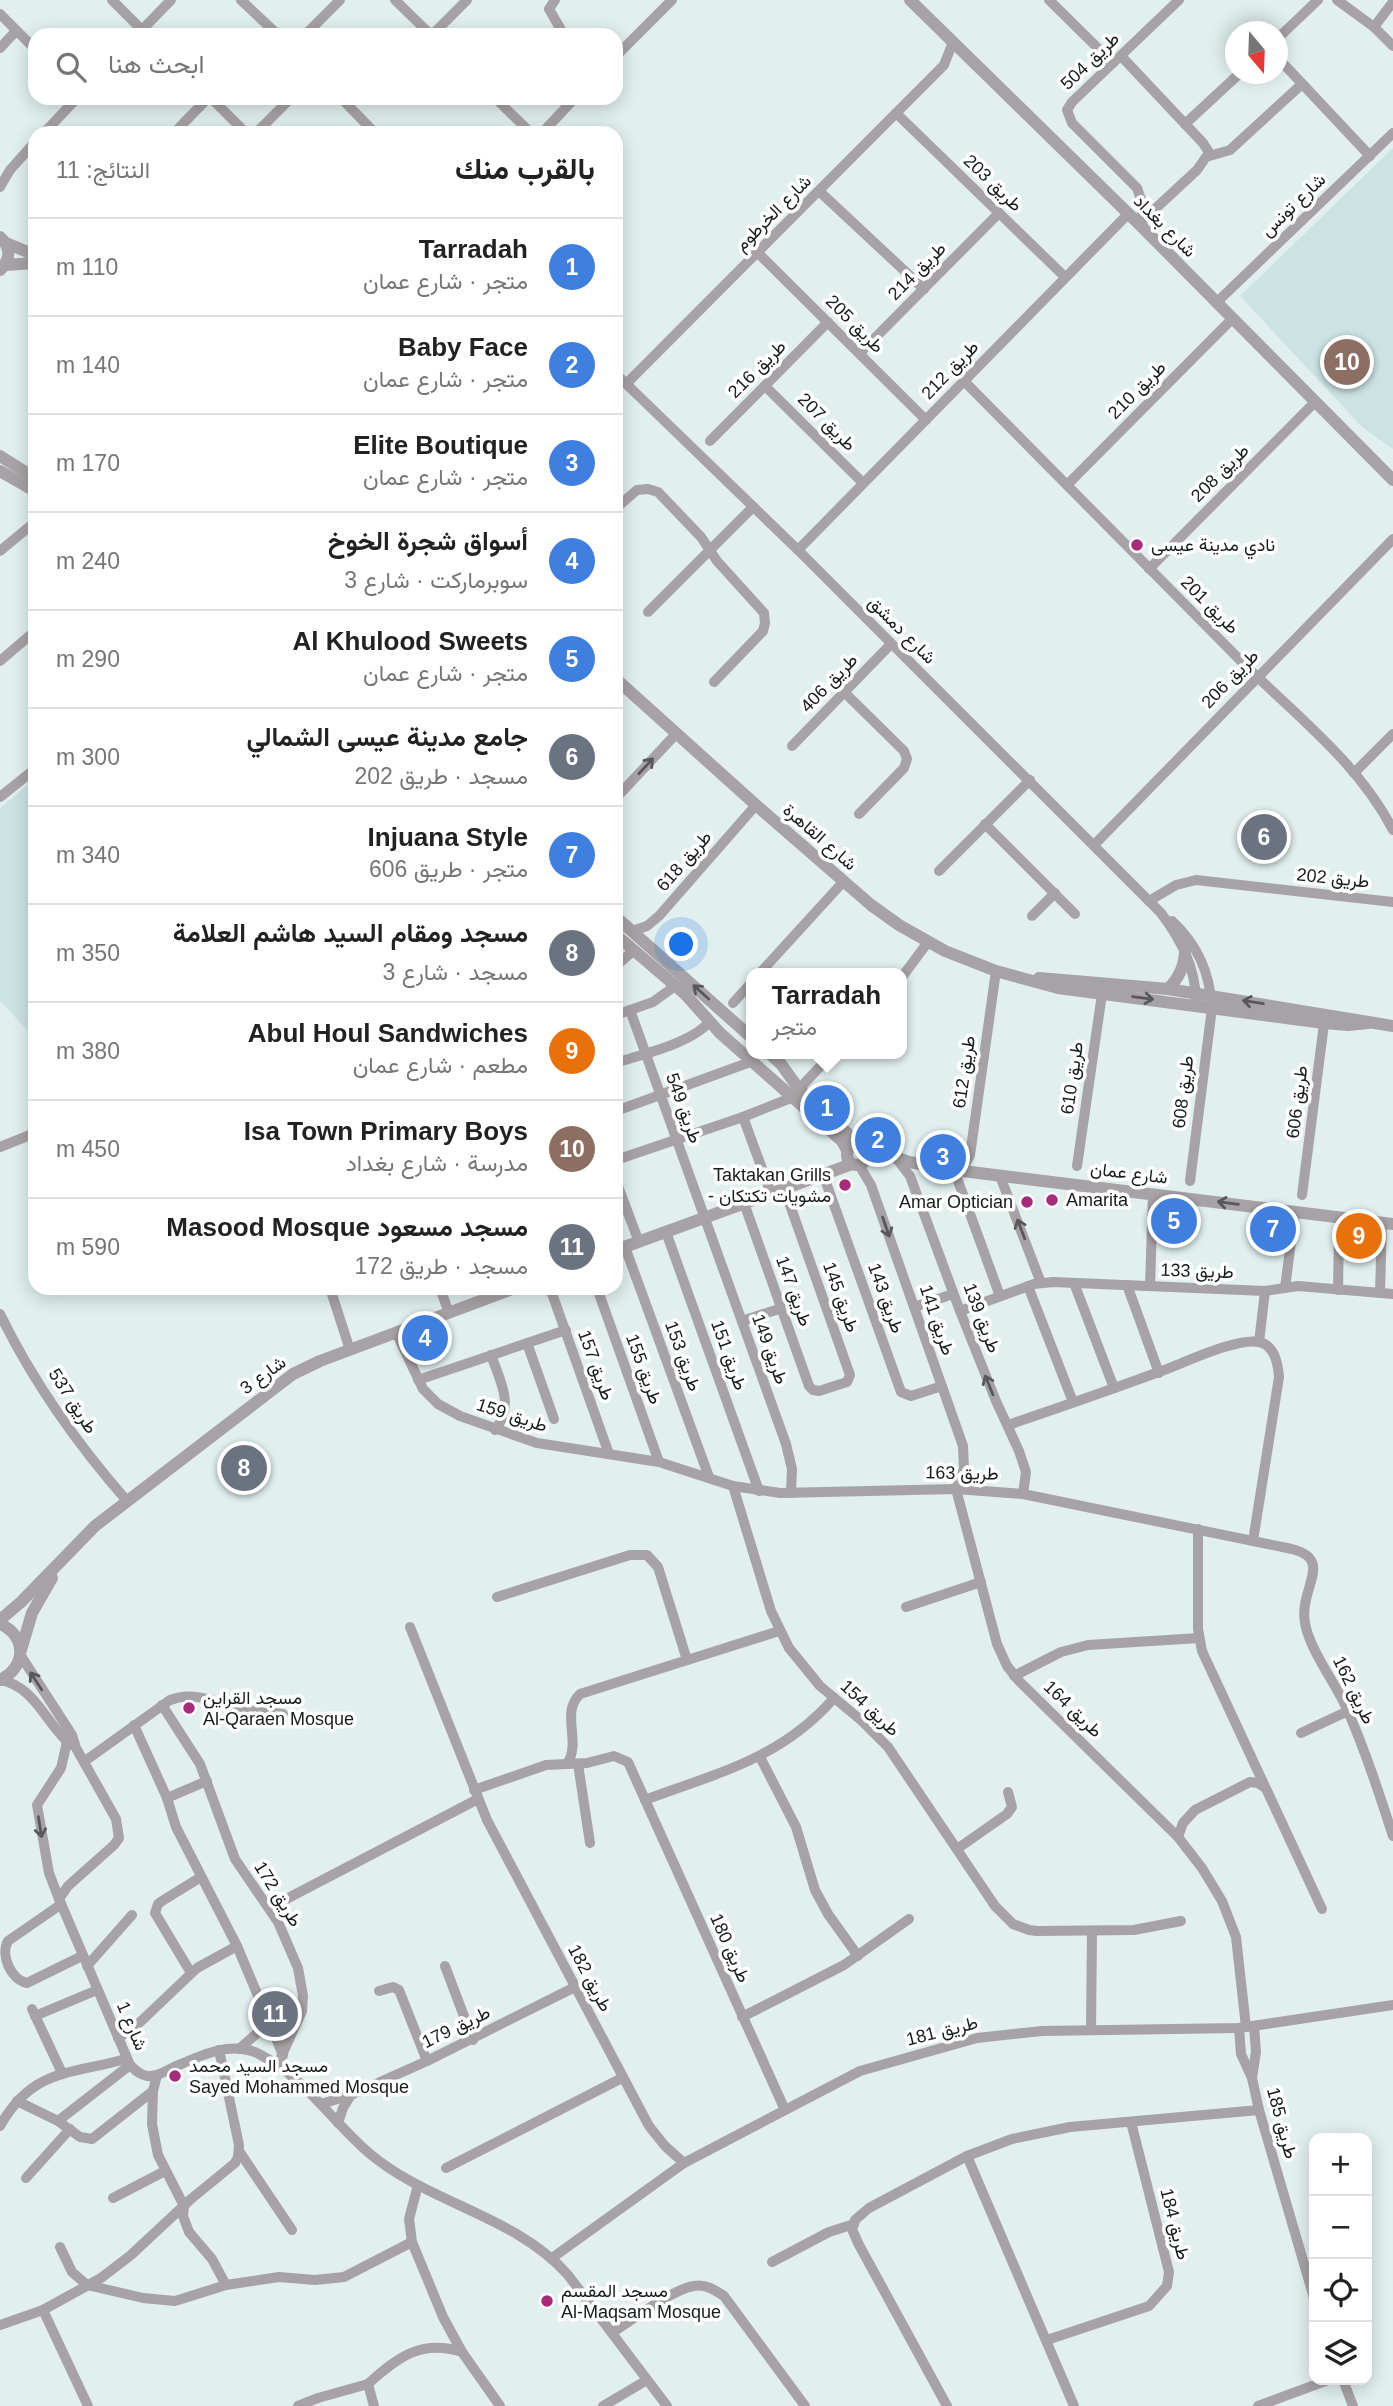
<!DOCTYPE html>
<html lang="ar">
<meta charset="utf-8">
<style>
body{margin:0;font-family:Helvetica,Vazirmatn,sans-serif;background:#f6f6f6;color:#222;direction:rtl}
.controls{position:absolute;right:21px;bottom:21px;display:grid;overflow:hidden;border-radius:14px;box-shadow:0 4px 18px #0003}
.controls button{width:63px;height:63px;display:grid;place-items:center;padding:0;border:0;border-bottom:2px solid #e0e0e0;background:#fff;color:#222;font:35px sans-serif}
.compass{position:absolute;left:1225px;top:21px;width:63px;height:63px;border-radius:50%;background:#fff;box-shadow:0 4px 18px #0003;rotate:161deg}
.you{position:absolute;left:682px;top:945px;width:24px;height:24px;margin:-18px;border:5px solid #fff;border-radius:50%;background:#1a73e8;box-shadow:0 0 0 10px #1a73e833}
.badge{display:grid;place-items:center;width:46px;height:46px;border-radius:50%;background:#ea580c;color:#fff;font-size:23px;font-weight:700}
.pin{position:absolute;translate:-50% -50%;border:4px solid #fff;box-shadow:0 2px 7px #0006}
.popup{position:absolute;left:746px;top:968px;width:161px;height:91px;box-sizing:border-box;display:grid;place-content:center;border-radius:14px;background:#fff;filter:drop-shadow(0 2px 5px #0005);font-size:23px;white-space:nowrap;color:#767676}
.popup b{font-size:26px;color:#222}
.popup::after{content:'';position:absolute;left:50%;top:100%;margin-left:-14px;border:14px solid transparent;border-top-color:#fff}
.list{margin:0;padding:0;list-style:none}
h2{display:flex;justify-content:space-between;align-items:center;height:91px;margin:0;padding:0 28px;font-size:30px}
h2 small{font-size:23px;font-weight:400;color:#767676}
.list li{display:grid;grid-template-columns:46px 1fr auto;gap:21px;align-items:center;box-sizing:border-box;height:98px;padding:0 28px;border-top:2px solid #e0e0e0}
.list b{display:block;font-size:26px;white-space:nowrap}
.list p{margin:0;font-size:23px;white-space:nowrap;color:#767676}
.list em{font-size:23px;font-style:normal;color:#767676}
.icon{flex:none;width:38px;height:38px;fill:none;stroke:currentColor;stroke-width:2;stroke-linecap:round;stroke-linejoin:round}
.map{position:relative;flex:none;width:1393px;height:2406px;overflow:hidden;direction:ltr}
.search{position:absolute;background:#fff;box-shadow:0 4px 18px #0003;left:28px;top:28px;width:595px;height:77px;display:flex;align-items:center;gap:18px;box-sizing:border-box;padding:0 24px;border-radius:21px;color:#767676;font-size:26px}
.panel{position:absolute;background:#fff;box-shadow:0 4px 18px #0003;left:28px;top:126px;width:595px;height:1169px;border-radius:21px;direction:rtl}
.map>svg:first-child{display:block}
.built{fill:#cce3e3}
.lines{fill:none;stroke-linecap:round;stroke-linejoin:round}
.minor{stroke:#a7a2a5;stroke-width:10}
.tertiary{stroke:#a7a2a5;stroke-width:12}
.oneway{stroke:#58585a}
.poi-dot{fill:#a72a7c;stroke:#fff;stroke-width:2.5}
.labels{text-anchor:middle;stroke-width:7;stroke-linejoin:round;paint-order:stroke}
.street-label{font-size:18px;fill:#171c1c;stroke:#fff}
.poi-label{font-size:18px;fill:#171c1c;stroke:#fff;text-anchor:start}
</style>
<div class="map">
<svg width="1393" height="2406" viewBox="0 0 1393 2406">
<rect width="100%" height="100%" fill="#e1efef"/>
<g class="built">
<path d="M1393,148v301l-30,-21 -123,-132z"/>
<path d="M35,779v259l-35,-37v-193z"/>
</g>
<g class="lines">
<g class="minor">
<path d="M112,0l35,35"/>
<path d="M241,0l37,35"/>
<path d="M395,0l36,35"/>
<path d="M555,0l-6,9 15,26"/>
<path d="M1049,0l64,63"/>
<path d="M1337,0l37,27 19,19"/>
<path d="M0,14l35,35"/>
<path d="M1374,27l19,-25"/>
<path d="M139,33l32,-33"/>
<path d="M305,35l35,-35"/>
<path d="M432,35l35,-35"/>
<path d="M1278,38l40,-38"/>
<path d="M0,48l16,-17"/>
<path d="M616,56l56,-56"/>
<path d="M1121,56l82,87 7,11"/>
<path d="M1278,58l92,98"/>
<path d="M211,98l35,35"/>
<path d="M341,98l34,35"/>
<path d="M495,98l36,35"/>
<path d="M896,113l169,164"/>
<path d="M1185,124l54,-50"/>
<path d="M44,133l33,-35"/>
<path d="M174,133l34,-35"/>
<path d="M256,133l35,-35"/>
<path d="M542,133l33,-35"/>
<path d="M0,187l10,-17 25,-28"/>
<path d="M819,191l105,98"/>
<path d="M1142,221v-19l-5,-14 -65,-65 -5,-13 5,-8 107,-102"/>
<path d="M1141,222l56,-52 9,-13 24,-7 72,-66"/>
<path d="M758,253l168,167"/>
<path d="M1216,303l177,-170"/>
<path d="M860,353l139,-140"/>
<path d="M616,374l182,176 363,363c20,27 34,53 35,87"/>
<path d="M964,381c92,93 184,187 277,280 53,53 117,101 152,169"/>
<path d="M626,384l318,-319 9,-23"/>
<path d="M765,386l98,97"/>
<path d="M710,441l118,-119"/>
<path d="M1067,485l165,-166"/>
<path d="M616,508l21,-18 11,-1 10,3 43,45 16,24 47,52 1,10 -2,8 -49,51"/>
<path d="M798,550l330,-336"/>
<path d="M0,551l35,-29"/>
<path d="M1149,569l166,-167"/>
<path d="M648,612l105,-105"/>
<path d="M0,661l35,-30"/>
<path d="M844,692l60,59 3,8 -3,9 -45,46"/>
<path d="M792,746l99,-102"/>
<path d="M1354,773l39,-39"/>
<path d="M0,797l35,-28"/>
<path d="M616,798l60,-64"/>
<path d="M985,824l90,90"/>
<path d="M1094,845l299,-306"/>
<path d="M939,871l91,-91"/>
<path d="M1149,901l27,-16 20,-5 197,22"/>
<path d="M1032,916l23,-23"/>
<path d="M1172,921c26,24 38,52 40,87l-22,173"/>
<path d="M632,931l15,-5 12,-10 97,-111"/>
<path d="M616,966l17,-15"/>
<path d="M996,971l-26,184 -5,9 -11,6 46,126"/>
<path d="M760,973l84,-92"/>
<path d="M902,977l26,-35"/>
<path d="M733,1003l19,-21"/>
<path d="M630,1010l156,434 6,25 -1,24"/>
<path d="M616,1015l37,-13 22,-16"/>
<path d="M616,1063c26,-9 77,-20 94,-42"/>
<path d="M799,1089l33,-35"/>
<path d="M616,1111l137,-50"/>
<path d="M743,1117l28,76"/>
<path d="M0,1147l35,-14"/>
<path d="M896,1158l14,18 50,135 36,90 23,50 7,21 -3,22"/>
<path d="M616,1160l127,-43 48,-19"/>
<path d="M859,1165l12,20 92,261 1,23 -8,20 41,155 10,22 13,16 158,155 24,31 20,33 14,36 10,90"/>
<path d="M1077,1166l25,-172"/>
<path d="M823,1174l78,218 10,4 31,-10"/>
<path d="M1000,1176l41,107"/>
<path d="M616,1181l23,61"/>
<path d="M1302,1195l23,-179"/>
<path d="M744,1203l65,183 4,4 6,1 28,-9 3,-7 -66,-187"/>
<path d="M666,1232l93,259"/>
<path d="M625,1247l84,230"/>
<path d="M1074,1283l40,105"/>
<path d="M1127,1285l32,88"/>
<path d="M1028,1286l45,116"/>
<path d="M1150,1286l3,-92"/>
<path d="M330,1288l20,62"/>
<path d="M440,1288l9,25"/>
<path d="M550,1288l59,166"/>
<path d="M597,1288l62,174"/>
<path d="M1285,1288l10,-77"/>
<path d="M1338,1290l1,-58"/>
<path d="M1380,1293l2,-70"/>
<path d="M914,1307l39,-13"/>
<path d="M960,1311l74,-27 19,-2 212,9 33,-5 95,8"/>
<path d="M0,1314c33,68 78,131 127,187"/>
<path d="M742,1321l40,-13"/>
<path d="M396,1332l27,57 15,15 22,12 77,27 122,19 74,24 47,7 176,-4 67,5 269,55c36,9 16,32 13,56 -2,11 0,22 4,32 9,25 27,47 38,72 18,41 32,84 46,127"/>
<path d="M1259,1342l6,-51"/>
<path d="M527,1343l27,76"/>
<path d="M491,1355c9,26 24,50 4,75"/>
<path d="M418,1380l148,-50"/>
<path d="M1008,1425c50,-17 99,-34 148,-52 24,-8 80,-36 103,-31 16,3 19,22 20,35l-26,164"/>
<path d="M733,1486l38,125 18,37 31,38 42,35 26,26 107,159 18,18 16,6 8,1 97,-1 47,-9"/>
<path d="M1198,1529v100l4,22 120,258"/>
<path d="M497,1597l133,-42h17l11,12 29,93"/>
<path d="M906,1607l75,-25"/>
<path d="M410,1627l77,193 162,306 16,20 19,17"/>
<path d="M21,1656l51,79 4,13 40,71 3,19 -5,7 -46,41 -9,13 71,166c5,5 10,10 17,11 9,1 17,-4 25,-8 27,-12 58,-28 87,-14 45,23 73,67 110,99 60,51 146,62 199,122l99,131"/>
<path d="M1014,1676l47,-24 27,-7 111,-7"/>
<path d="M0,1680c35,6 46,44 71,65"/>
<path d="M162,1705l38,59 35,95 43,63 20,46 5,28 -1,15 -25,55"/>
<path d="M134,1725l33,73 9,29 61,119 46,109"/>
<path d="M1301,1733l47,-22"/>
<path d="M760,1757l36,70 19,63 13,24 30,42"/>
<path d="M85,1761l85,-61c23,-9 41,1 64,6 16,4 32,6 49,8"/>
<path d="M567,1764c15,-23 -7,-51 13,-70l199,-63"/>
<path d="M578,1764l12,79"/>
<path d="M474,1790l72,-25 41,-2 27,-7 14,6 157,348"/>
<path d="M167,1798l40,-17"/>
<path d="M645,1800c72,-27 136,-41 189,-102"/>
<path d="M1178,1837l5,-14 12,-13 55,-28 8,1 6,4"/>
<path d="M957,1849l50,-35 5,-7 -4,-15"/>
<path d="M59,1899l-10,-26 -12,-68 24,-37 6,-26"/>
<path d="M60,1905l-52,36c-8,14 3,39 19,42l55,-27"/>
<path d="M269,1908l209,-109"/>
<path d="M87,1966l45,-51"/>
<path d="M445,1966l28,74"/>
<path d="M191,1973l-36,-60 3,-9 4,-3 39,-24"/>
<path d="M379,1991l14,-4 6,3 28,71"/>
<path d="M32,2009l30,64"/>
<path d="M35,2016l62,-26"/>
<path d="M742,2017l102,-52 65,-46"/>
<path d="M1239,2028l2,26 11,24 7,32 55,188"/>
<path d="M1091,2029l1,-98"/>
<path d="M118,2038l18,-12 61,-58 40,-22"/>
<path d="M239,2049l31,-27"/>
<path d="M157,2075l-4,16 -1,33 6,31 26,51 -1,10 6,16 23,27 14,26"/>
<path d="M1252,2078l4,-26 -2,-26"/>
<path d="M17,2101l41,20 22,16 12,2 61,-48"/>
<path d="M321,2104l30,-9 76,-34 148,-74"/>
<path d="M58,2121l72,-56"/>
<path d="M338,2123l5,-15 8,-13"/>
<path d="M0,2126c33,-58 69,-51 126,-67"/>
<path d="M239,2151l53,79"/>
<path d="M967,2156l107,250"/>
<path d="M446,2168l176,-90"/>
<path d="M26,2178l44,-49"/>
<path d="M418,2185l-9,34 3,23 31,75 19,35 38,54"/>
<path d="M113,2198l52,-27"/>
<path d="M60,2247l12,25 15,13 56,13 32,3 51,-16 53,-8 36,3 29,-3 68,-35"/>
<path d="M552,2258l132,-95 176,-92 117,-33 65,-7 197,-3 154,-23"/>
<path d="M772,2262l57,-30 25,-8"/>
<path d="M43,2310l45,96"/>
<path d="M0,2325l43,-15 58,-32 30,-23 60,-56 44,-36 3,-6 1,-12 -20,-95"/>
<path d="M613,2332c19,-12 60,-43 81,-46 12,-2 21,4 30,10l81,110"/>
<path d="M1047,2340l102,-34 18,-20 2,-14 -38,-150"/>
<path d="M1343,2380l10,26"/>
<path d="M298,2406l20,-8 50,-14"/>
<path d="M374,2406l-6,-22c30,-27 53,-45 94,-32"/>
<path d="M603,2406l44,-26"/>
<path d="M947,2406l-89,-163 -6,-14 2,-5 1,-4 14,-12 98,-52 45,-17 58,-12 189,-17"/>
<path d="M1258,2406l70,-26"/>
</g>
<g class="tertiary">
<path d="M910,0l229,224 254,256"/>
<path d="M0,237c11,10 11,23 0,33"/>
<path d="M6,243l29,12"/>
<path d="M5,265l30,-2"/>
<path d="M0,456l35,22"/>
<path d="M0,471l35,20"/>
<path d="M616,679l140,126 115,100 28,20 46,26 51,20 62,17 266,35 24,2 20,-2"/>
<path d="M616,917l136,121"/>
<path d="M616,935l69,59 35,39 122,108 5,9"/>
<path d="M1039,978l129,11 225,37"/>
<path d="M1168,989c11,-11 17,-23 17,-39"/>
<path d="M770,1054l11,10 18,25 60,55"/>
<circle cx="857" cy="1155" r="10"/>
<path d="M863,1146l46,16 45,8 439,54"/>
<path d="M616,1250l236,-86"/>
<path d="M0,1620l21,-18 74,-76 198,-152 27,-13 195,-73"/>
<path d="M0,1624c28,12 26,44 0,56"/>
<path d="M21,1650l11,-37 20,-35"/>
</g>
</g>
<defs><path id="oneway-shaft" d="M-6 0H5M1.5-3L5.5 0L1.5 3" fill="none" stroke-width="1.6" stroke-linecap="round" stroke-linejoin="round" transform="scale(1.75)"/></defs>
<g class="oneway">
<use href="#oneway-shaft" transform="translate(646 766) rotate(-47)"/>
<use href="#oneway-shaft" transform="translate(701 992) rotate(-138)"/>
<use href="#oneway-shaft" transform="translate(1143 998) rotate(7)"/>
<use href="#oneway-shaft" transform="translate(1253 1002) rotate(-171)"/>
<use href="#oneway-shaft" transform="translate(1228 1203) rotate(-173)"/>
<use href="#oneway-shaft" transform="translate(886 1227) rotate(71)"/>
<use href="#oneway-shaft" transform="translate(1021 1229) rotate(-111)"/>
<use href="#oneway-shaft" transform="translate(989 1385) rotate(-112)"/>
<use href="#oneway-shaft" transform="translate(36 1681) rotate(-123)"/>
<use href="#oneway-shaft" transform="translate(40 1827) rotate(81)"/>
</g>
<g class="poi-dot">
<circle cx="1137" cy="545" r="7"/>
<circle cx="845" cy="1185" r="7"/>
<circle cx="1052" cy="1200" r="7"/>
<circle cx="1027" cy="1202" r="7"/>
<circle cx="189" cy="1708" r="7"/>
<circle cx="175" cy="2076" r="7"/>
<circle cx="547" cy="2301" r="7"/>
</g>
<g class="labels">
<g class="street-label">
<text transform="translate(1090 61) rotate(-44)" y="6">طريق 504</text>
<text transform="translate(993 183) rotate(44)" y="6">طريق 203</text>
<text transform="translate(1293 205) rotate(-44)" y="6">شارع تونس</text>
<text transform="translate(773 213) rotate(-45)" y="6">شارع الخرطوم</text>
<text transform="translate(1165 226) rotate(45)" y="6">شارع بغداد</text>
<text transform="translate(917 271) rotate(-45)" y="6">طريق 214</text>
<text transform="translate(855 324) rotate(45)" y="6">طريق 205</text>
<text transform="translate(757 369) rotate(-45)" y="6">طريق 216</text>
<text transform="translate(950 370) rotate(-46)" y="6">طريق 212</text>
<text transform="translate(1137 390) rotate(-45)" y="6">طريق 210</text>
<text transform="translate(827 422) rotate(45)" y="6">طريق 207</text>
<text transform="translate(1220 473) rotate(-45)" y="6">طريق 208</text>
<text transform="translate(1210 605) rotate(45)" y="6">طريق 201</text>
<text transform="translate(902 630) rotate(45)" y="6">شارع دمشق</text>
<text transform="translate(1230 679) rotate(-46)" y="6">طريق 206</text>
<text transform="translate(829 683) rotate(-46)" y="6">طريق 406</text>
<text transform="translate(820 837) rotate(41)" y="6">شارع القاهرة</text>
<text transform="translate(684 861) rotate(-49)" y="6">طريق 618</text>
<text transform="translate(1333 878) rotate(6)" y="6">طريق 202</text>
<text transform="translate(964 1072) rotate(-82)" y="6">طريق 612</text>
<text transform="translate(1072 1078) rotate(-82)" y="6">طريق 610</text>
<text transform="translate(1183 1092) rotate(-83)" y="6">طريق 608</text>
<text transform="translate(1297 1102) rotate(-83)" y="6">طريق 606</text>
<text transform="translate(684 1108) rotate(70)" y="6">طريق 549</text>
<text transform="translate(1129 1173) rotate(7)" y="6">شارع عمان</text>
<text transform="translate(1197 1271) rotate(2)" y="6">طريق 133</text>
<text transform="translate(794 1291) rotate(70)" y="6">طريق 147</text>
<text transform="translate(841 1297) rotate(70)" y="6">طريق 145</text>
<text transform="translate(886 1298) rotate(70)" y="6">طريق 143</text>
<text transform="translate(982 1318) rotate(69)" y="6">طريق 139</text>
<text transform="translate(937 1320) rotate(71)" y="6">طريق 141</text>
<text transform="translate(770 1349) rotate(70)" y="6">طريق 149</text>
<text transform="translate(729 1355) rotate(70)" y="6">طريق 151</text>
<text transform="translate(683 1356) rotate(70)" y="6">طريق 153</text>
<text transform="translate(596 1365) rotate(70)" y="6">طريق 157</text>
<text transform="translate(644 1369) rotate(70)" y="6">طريق 155</text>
<text transform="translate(263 1375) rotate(-36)" y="6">شارع 3</text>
<text transform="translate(73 1401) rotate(57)" y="6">طريق 537</text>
<text transform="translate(512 1415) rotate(18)" y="6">طريق 159</text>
<text transform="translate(962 1473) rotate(1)" y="6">طريق 163</text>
<text transform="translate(1354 1690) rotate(64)" y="6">طريق 162</text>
<text transform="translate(870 1708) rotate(43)" y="6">طريق 154</text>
<text transform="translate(1073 1709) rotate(44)" y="6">طريق 164</text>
<text transform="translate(278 1894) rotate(58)" y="6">طريق 172</text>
<text transform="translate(730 1948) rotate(66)" y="6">طريق 180</text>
<text transform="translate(590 1978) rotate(62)" y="6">طريق 182</text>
<text transform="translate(132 2026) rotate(67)" y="6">شارع 1</text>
<text transform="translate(456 2027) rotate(-26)" y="6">طريق 179</text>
<text transform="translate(942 2031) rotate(-14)" y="6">طريق 181</text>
<text transform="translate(1282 2123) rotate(75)" y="6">طريق 185</text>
<text transform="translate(1175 2224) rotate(76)" y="6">طريق 184</text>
</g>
<g class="poi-label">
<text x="1151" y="551">نادي مدينة عيسى</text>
<text x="831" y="1181" text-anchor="end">Taktakan Grills<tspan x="831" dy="21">- مشويات تكتكان</tspan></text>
<text x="1066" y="1206">Amarita</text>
<text x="1013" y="1208" text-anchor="end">Amar Optician</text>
<text x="203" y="1704">مسجد القراين<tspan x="203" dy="21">Al-Qaraen Mosque</tspan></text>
<text x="189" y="2072">مسجد السيد محمد<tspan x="189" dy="21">Sayed Mohammed Mosque</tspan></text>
<text x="561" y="2297">مسجد المقسم<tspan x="561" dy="21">Al-Maqsam Mosque</tspan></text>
</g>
</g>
</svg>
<div class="controls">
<button>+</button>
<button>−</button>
<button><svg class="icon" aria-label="locate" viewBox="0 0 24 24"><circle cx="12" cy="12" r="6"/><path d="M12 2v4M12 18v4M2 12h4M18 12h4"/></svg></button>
<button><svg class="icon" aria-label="layers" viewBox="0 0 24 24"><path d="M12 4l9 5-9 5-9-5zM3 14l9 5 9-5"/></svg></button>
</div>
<svg class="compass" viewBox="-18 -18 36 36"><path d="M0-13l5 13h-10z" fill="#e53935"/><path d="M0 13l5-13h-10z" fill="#767676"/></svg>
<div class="you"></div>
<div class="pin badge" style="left:827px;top:1108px;background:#3f7fe0">1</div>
<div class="popup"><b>Tarradah</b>متجر</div>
<div class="pin badge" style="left:878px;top:1140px;background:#3f7fe0">2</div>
<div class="pin badge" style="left:943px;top:1157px;background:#3f7fe0">3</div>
<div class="pin badge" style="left:425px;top:1338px;background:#3f7fe0">4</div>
<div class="pin badge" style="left:1174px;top:1221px;background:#3f7fe0">5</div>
<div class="pin badge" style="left:1264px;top:837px;background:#6b7280">6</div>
<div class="pin badge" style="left:1273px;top:1229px;background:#3f7fe0">7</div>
<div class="pin badge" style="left:244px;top:1468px;background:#6b7280">8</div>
<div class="pin badge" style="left:1359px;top:1236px;background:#e8710a">9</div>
<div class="pin badge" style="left:1347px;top:362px;background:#8d6e63">10</div>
<div class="pin badge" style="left:275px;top:2014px;background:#6b7280">11</div>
<div class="search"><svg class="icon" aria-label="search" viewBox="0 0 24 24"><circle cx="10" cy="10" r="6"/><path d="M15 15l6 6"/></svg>ابحث هنا</div>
<section class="panel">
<h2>بالقرب منك<small>النتائج: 11</small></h2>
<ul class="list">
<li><span class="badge" style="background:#3f7fe0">1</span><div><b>Tarradah</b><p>متجر · شارع عمان</p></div><em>110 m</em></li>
<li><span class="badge" style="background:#3f7fe0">2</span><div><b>Baby Face</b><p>متجر · شارع عمان</p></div><em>140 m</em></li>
<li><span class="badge" style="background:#3f7fe0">3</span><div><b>Elite Boutique</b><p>متجر · شارع عمان</p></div><em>170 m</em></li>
<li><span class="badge" style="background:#3f7fe0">4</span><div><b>أسواق شجرة الخوخ</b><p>سوبرماركت · شارع 3</p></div><em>240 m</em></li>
<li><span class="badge" style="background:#3f7fe0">5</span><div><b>Al Khulood Sweets</b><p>متجر · شارع عمان</p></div><em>290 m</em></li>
<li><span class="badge" style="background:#6b7280">6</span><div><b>جامع مدينة عيسى الشمالي</b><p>مسجد · طريق 202</p></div><em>300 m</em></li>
<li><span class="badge" style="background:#3f7fe0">7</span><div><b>Injuana Style</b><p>متجر · طريق 606</p></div><em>340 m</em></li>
<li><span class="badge" style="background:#6b7280">8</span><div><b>مسجد ومقام السيد هاشم العلامة</b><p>مسجد · شارع 3</p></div><em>350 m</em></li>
<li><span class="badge" style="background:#e8710a">9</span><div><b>Abul Houl Sandwiches</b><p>مطعم · شارع عمان</p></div><em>380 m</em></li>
<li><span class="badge" style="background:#8d6e63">10</span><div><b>Isa Town Primary Boys</b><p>مدرسة · شارع بغداد</p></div><em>450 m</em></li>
<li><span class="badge" style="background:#6b7280">11</span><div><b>مسجد مسعود Masood Mosque</b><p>مسجد · طريق 172</p></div><em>590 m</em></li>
</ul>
</section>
</div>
